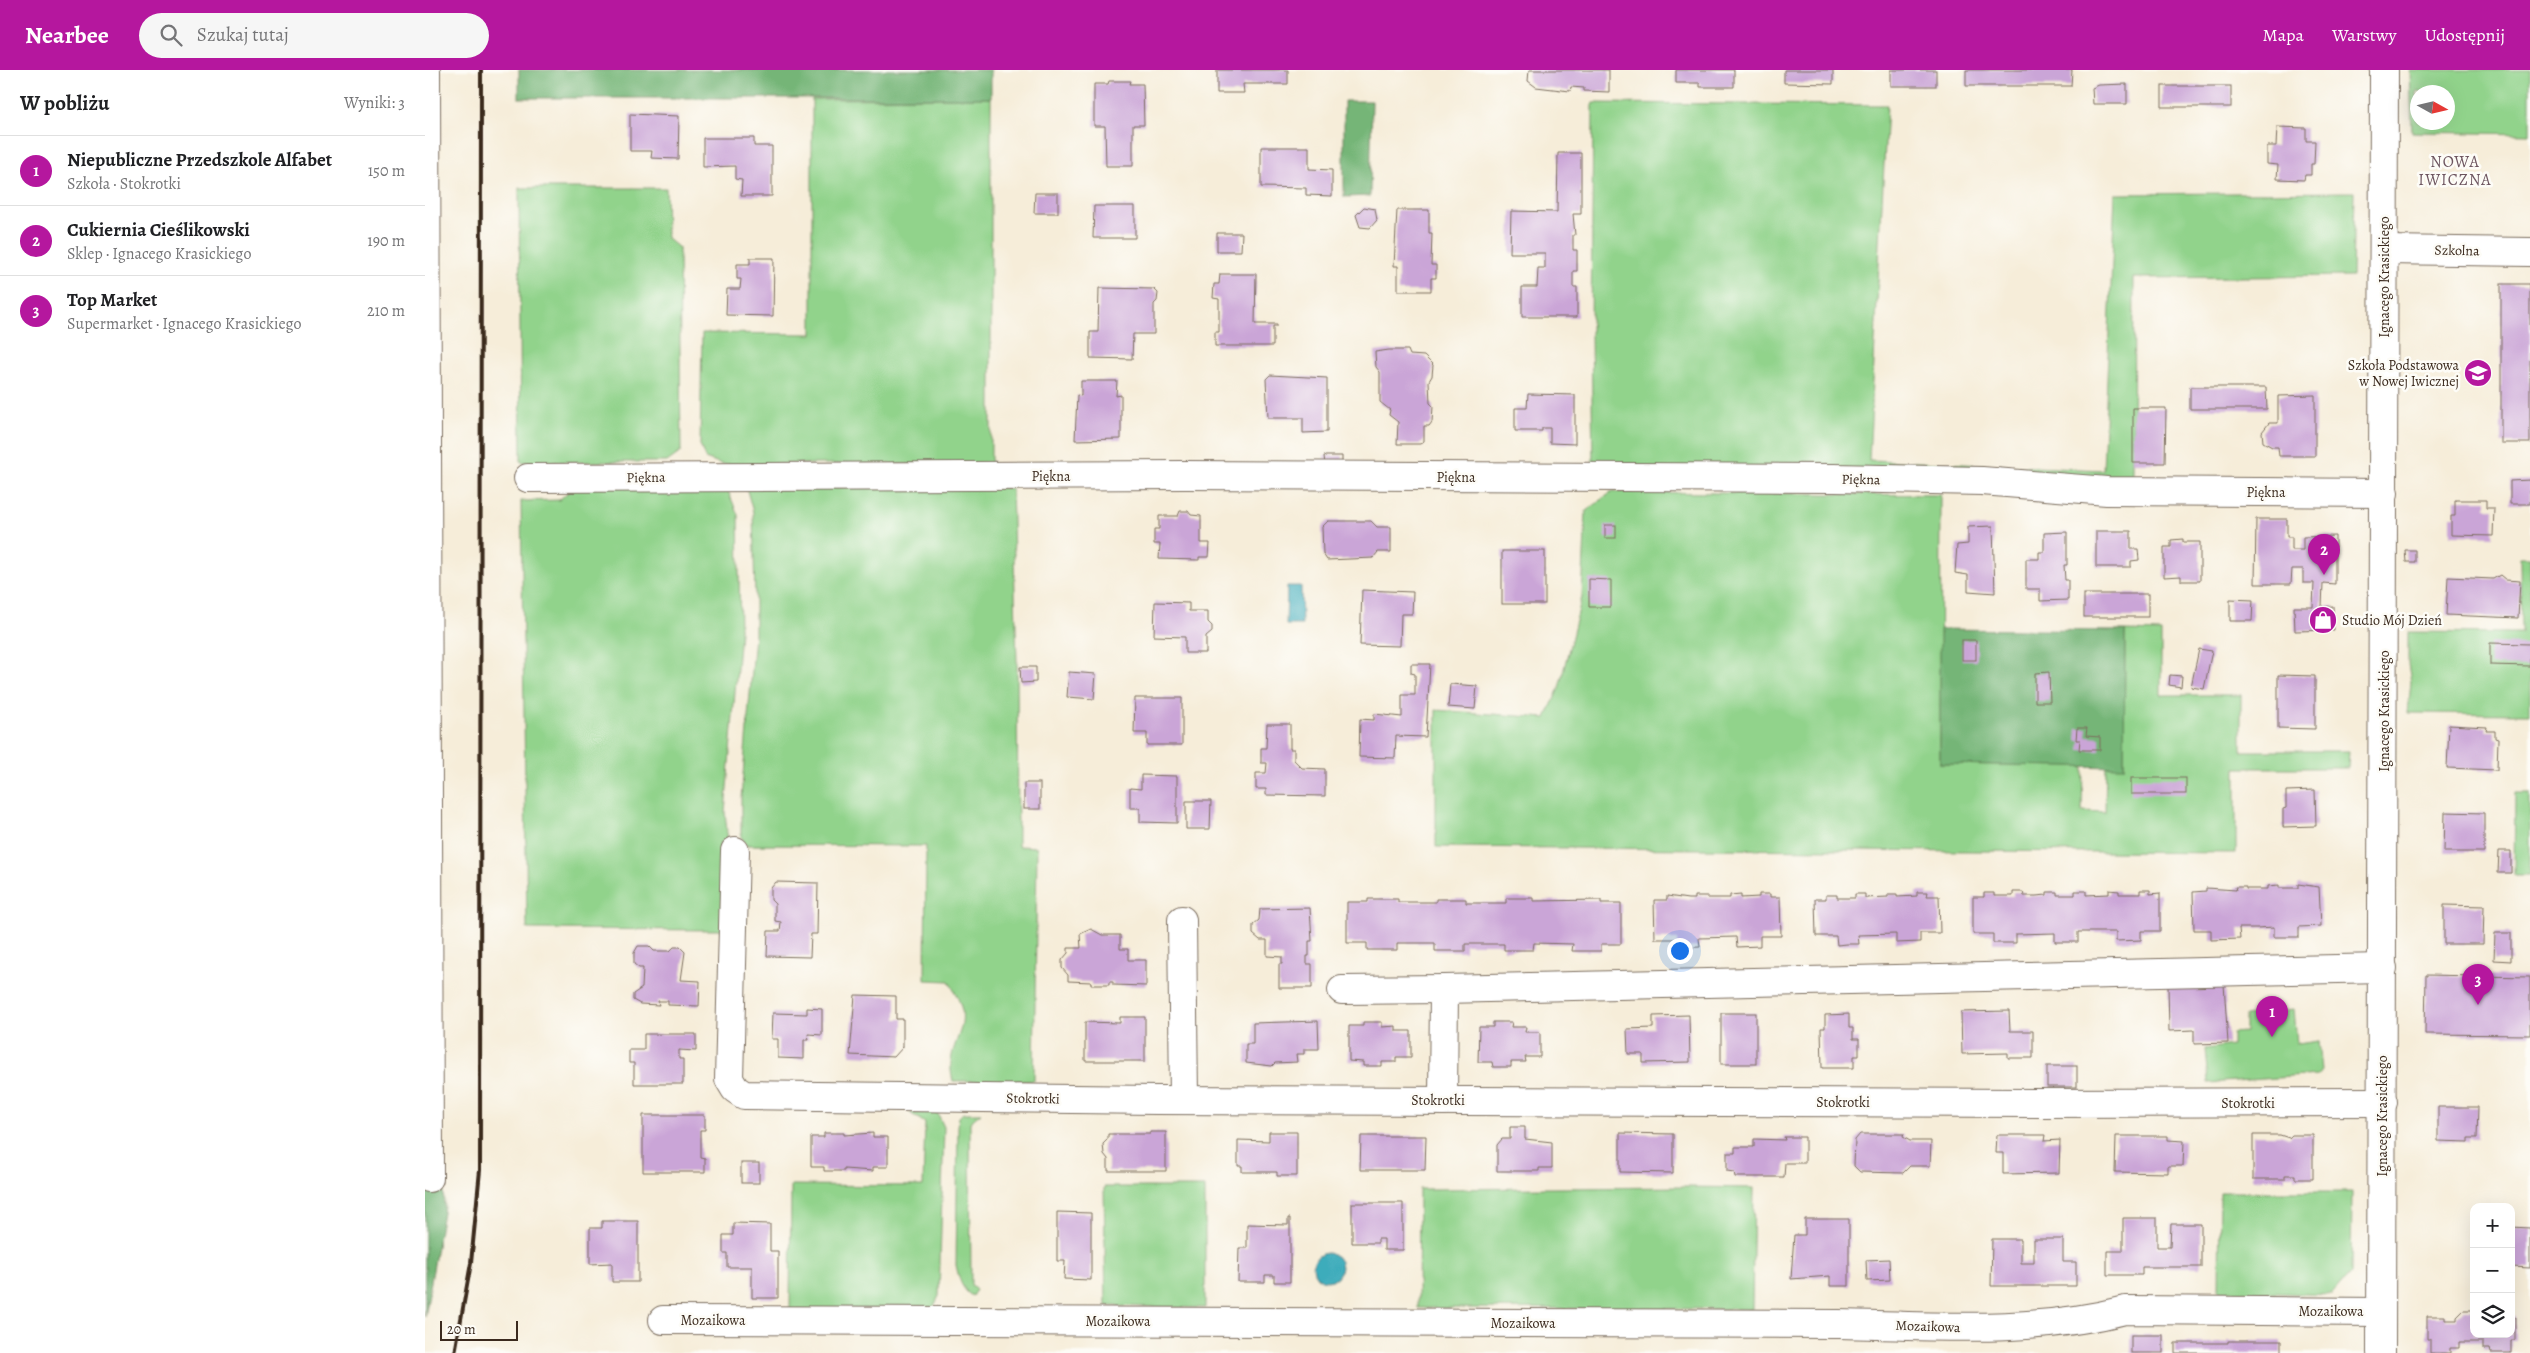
<!DOCTYPE html>
<html lang="pl">
<meta charset="utf-8">
<style>
body{margin:0;font-family:Alegreya,serif;background:#f6f6f6;color:#202124}
.controls{position:absolute;right:15px;bottom:15px;display:grid;overflow:hidden;border-radius:10px;box-shadow:0 5px 20px #0002}
.controls button{width:45px;height:45px;display:grid;place-items:center;padding:0;border:0;border-bottom:1px solid #e0e0e0;background:#fff;color:#202124;font:25px sans-serif}
.compass{position:absolute;left:1985px;top:15px;width:45px;height:45px;border-radius:50%;background:#fff;box-shadow:0 5px 20px #0002;rotate:98deg}
.scale{position:absolute;left:15px;bottom:12px;width:78px;box-sizing:border-box;padding-left:5px;border:2px solid #3b2a1e;border-top:0;font-size:14px;line-height:18px;white-space:nowrap;color:#3b2a1e;-webkit-text-stroke:4px #fdfcf7;paint-order:stroke}
.you{position:absolute;left:1254px;top:880px;width:18px;height:18px;margin:-12px;border:4px solid #fff;border-radius:50%;background:#1a73e8;box-shadow:0 0 0 8px #1a73e833}
.badge{display:grid;place-items:center;width:32px;height:32px;border-radius:50%;background:#b5179e;color:#fff;font-size:16px;font-weight:700}
.pin{position:absolute;translate:-50% -41px;filter:drop-shadow(0 1px 2px #0008)}
.pin::after{content:'';position:absolute;top:26px;width:18px;height:15px;background:inherit;clip-path:polygon(0 0,100% 0,50% 100%)}
.list{margin:0;padding:0;list-style:none}
h2{display:flex;justify-content:space-between;align-items:center;height:65px;margin:0;padding:0 20px;font-size:21px}
h2 small{font-size:16px;font-weight:400;color:#757577}
.list li{display:grid;grid-template-columns:32px 1fr auto;gap:15px;align-items:center;box-sizing:border-box;height:70px;padding:0 20px;border-top:1px solid #e0e0e0}
.list b{display:block;font-size:19px;white-space:nowrap}
.list p{margin:0;font-size:16px;white-space:nowrap;color:#757577}
.list em{font-size:16px;font-style:normal;color:#757577}
.icon{flex:none;width:28px;height:28px;fill:none;stroke:currentColor;stroke-width:2;stroke-linecap:round;stroke-linejoin:round}
.map{position:relative;flex:none;width:2105px;height:1283px;overflow:hidden}
header{display:flex;align-items:center;gap:30px;box-sizing:border-box;height:70px;padding:0 25px;background:#b5179e;color:#fff}
header strong{font-size:24px}
nav{display:flex;gap:28px;margin-inline-start:auto;font-size:18px}
.search{width:350px;height:45px;background:#f6f6f6;display:flex;align-items:center;gap:12px;box-sizing:border-box;padding:0 18px;border-radius:28px;color:#757577;font-size:19px}
main{display:flex}
aside{flex:1;background:#fff}
.map>svg:first-child{display:block}
.green{fill:#91d38b;stroke:#667e54;fill-rule:evenodd}
.forest{fill:#74b577;stroke:#58704a}
.water{fill:#3eacbb;stroke:#3c6b6c}
.building{fill:#caa5d7}
.lines{fill:none;stroke-linecap:round;stroke-linejoin:round}
.minor-casing{stroke:#7c6e5f;stroke-width:30}
.tertiary-casing{stroke:#7c6e5f;stroke-width:30}
.minor{stroke:#fff;stroke-width:28}
.tertiary{stroke:#fff;stroke-width:28}
.rail{stroke:#3b2a1e;stroke-width:4}
.labels{text-anchor:middle;stroke-width:5;stroke-linejoin:round;paint-order:stroke}
.street-label{font-size:14px;fill:#3b2a1e;stroke:#fdfcf7}
.poi-label{font-size:14px;fill:#3b2a1e;stroke:#fdfcf7;text-anchor:end}
.quarter-label{font-size:16px;letter-spacing:1px;fill:#6d555f;stroke:#fdfcf7}
</style>
<header>
<strong>Nearbee</strong>
<div class="search"><svg class="icon" aria-label="search" viewBox="0 0 24 24"><circle cx="10" cy="10" r="6"/><path d="M15 15l6 6"/></svg>Szukaj tutaj</div>
<nav><a>Mapa</a><a>Warstwy</a><a>Udostępnij</a></nav>
</header>
<main>
<aside>
<h2>W pobliżu<small>Wyniki: 3</small></h2>
<ul class="list">
<li><span class="badge">1</span><div><b>Niepubliczne Przedszkole Alfabet</b><p>Szkoła · Stokrotki</p></div><em>150 m</em></li>
<li><span class="badge">2</span><div><b>Cukiernia Cieślikowski</b><p>Sklep · Ignacego Krasickiego</p></div><em>190 m</em></li>
<li><span class="badge">3</span><div><b>Top Market</b><p>Supermarket · Ignacego Krasickiego</p></div><em>210 m</em></li>
</ul>
</aside>
<div class="map">
<svg width="2105" height="1283" viewBox="0 0 2105 1283">
<rect width="100%" height="100%" fill="#fdfcf7"/>
<filter id="ink" filterUnits="userSpaceOnUse"><feTurbulence type="fractalNoise" baseFrequency=".02" numOctaves="2"/><feDisplacementMap in="SourceGraphic" scale="10" xChannelSelector="R" yChannelSelector="G"/><feConvolveMatrix kernelMatrix="1 2 1 2 8 2 1 2 1" color-interpolation-filters="sRGB"/></filter>
<filter id="wash" filterUnits="userSpaceOnUse"><feTurbulence type="fractalNoise" baseFrequency=".0096" numOctaves="4" result="noise"/><feDisplacementMap in="SourceGraphic" scale="20" xChannelSelector="R" yChannelSelector="G"/><feGaussianBlur stdDeviation="1.12" result="paint"/><feColorMatrix in="noise" values="0 0 0 0 0 0 0 0 0 0 0 0 0 0 0 0 0 1.4 0 .05"/><feComposite in="paint" operator="in"/></filter>
<g filter="url(#wash)">
<rect width="100%" height="100%" fill="#f6edd9"/>
<g class="green">
<path d="M1985,0h120v64l-118,-2zM1992,22h30v30h-30z"/>
<path d="M566,28v366h-269l-17,-6 -5,-13 2,-112 110,1v-235z"/>
<path d="M1168,33l294,2 -18,355 234,10 12,-276 239,-2 -2,84 -218,2 -1,204 -540,-15 -2,-134z"/>
<path d="M94,118h147l1,50 12,10 2,204 -14,10h-146z"/>
<path d="M150,416h151l12,29 2,117 -15,180 3,30h-7l1,88 -195,-1 -6,-428 38,-1z"/>
<path d="M321,417l266,1 5,174 1,184 19,1 -3,234h-81c-9,-31 13,-46 9,-70 -2,-11 -8,-20 -13,-30l-24,-1 1,-134 -179,-1 -6,-8v-39l14,-162v-37l-2,-87z"/>
<path d="M1187,422l329,3 -1,269 143,2 -1,45 23,1 1,-46h18l1,-135 36,1v63h80v56h108l-1,17h-112v85l-800,-6v-137l110,8 13,-30 23,-91 4,-86z"/>
<path d="M2095,487h10v157l-122,-1 3,-31 -3,-18v-32l113,1z"/>
<path d="M2090,723h15v82h-16z"/>
<path d="M1869,939l3,35 22,-3 3,29 -4,5 -110,8 -3,-34 27,-4v-12l13,-1v-16z"/>
<path d="M512,1042l7,15 -5,169 -9,18 -140,-4 1,-125 132,1 2,-63 -15,-10z"/>
<path d="M538,1043h18l-11,9 1,163 5,5 -4,6c-11,-7 -13,-18 -16,-31l2,-138 1,-10z"/>
<path d="M679,1117h101v121l-99,-2z"/>
<path d="M1264,1117l65,1 -2,121 -334,-1 1,-119z"/>
<path d="M1795,1122h132l-1,81 -19,22 -113,-4z"/>
</g>
<g class="forest">
<rect x="94" y="0" width="472" height="28"/>
<path d="M919,31h28l-2,95 -26,1z"/>
<path d="M1515,559l185,2 -1,136 -184,-3z"/>
<path d="M0,1115h18l1,21 -19,111z"/>
</g>
<g class="water">
<path d="M862,516h14l1,39h-16z"/>
<circle cx="902" cy="1197" r="14"/>
</g>
<g id="blocks">
<g class="building">
<path d="M792,0h71v14h-45l1,9h-27z"/>
<path d="M1104,0h80v22l-25,-1v-3l-13,-1 -1,4 -34,-4 -8,-6z"/>
<path d="M1251,0h58v17h-34v-4h-24z"/>
<path d="M1359,0h49v14l-49,-1z"/>
<rect x="1466" y="0" width="45" height="16"/>
<path d="M1541,0h106l-1,16h-105z"/>
<path d="M684,11h21l-1,3h14l1,41h-11v41h-27l-1,-40h-11v-42h14z"/>
<path d="M1702,14v20h-34l-1,-16 7,-3z"/>
<rect x="1737" y="16" width="69" height="21"/>
<path d="M205,44l49,2 -1,43 -27,-1 1,-7h-22z"/>
<path d="M1852,57l29,1v13h9l-1,23h-3v11h-6l-1,5 -27,-1 1,-14 -11,-1v-18h9z"/>
<path d="M278,68h51v8h18v50h-31l1,-16 -7,-1v-13l-32,1z"/>
<path d="M836,77h48v22l23,1v26l-26,-1v-7l-45,-1z"/>
<path d="M1133,83h23v61h-8l2,21h-2v15h4v21h-4v16h4v30h-55v-30h15l1,-19h7v-15h-35l1,-42 46,1z"/>
<path d="M610,123h23v20h-24z"/>
<path d="M669,136h41v32h-42z"/>
<path d="M939,137l11,2 2,11 -7,8 -10,-1 -4,-12z"/>
<path d="M972,140h32v23h3l-1,32h5v13h-5v13h-33v-25h-4z"/>
<path d="M792,163h25l-1,18h-24z"/>
<path d="M325,188h24l-1,58 -47,-1 1,-26h13l1,-10h-4v-15h13z"/>
<path d="M795,204h36l-1,50h22v2h-4v20h-58v-14h4v-33l-6,-1 1,-14h5z"/>
<rect x="2076" y="214" width="29" height="159"/>
<path d="M674,218l55,1 4,4 -1,8 -3,3v30h-21l-1,25 -42,-1v-26h8z"/>
<path d="M964,280h19l2,5 14,1 9,9 -1,11 -3,5 1,22 3,3 -1,16 -3,4h-5v15l-4,3h-23l1,-22 -9,-7 1,-5 -10,-8v-30l-4,-5 -1,-15z"/>
<path d="M845,305l57,3v54l-24,1v-15h-35l-2,-39z"/>
<path d="M656,311h36l-1,15 5,-1v44l-46,1 2,-45 4,1z"/>
<path d="M1765,317h76l1,22h-77z"/>
<path d="M1103,324l47,1v49l-25,-1v-15h-8v3h-27v-23h12z"/>
<path d="M1890,325v61h-36l-1,-9h-6l-9,-5 -1,-10 7,-9h9v-27z"/>
<path d="M1708,338h33l-1,55h-32z"/>
<path d="M899,386h18v9h-17z"/>
<path d="M2105,410v24h-20v-23z"/>
<path d="M2030,430h31v8h8l-1,28 -42,-1v-19h4z"/>
<path d="M755,441h8l3,4 10,1v27h9l-1,14h-10v3l-40,-1 1,-15h-6v-15h5v-13h19z"/>
<path d="M1831,449h31v18h5v13h11v-13l32,-1v48l-12,-1 -1,24 11,-1 1,24 -39,1 -1,-24h19l1,-24h-11v-14h-11l-1,15h-36z"/>
<path d="M903,451h43l6,6h14v25h-13l-5,6 -46,2 -4,-6 -1,-27z"/>
<rect x="1180" y="455" width="11" height="13"/>
<path d="M1568,456l2,67 -27,-2v-16l-13,-2 2,-28 11,-1v-17z"/>
<path d="M1671,461h35v18h7l1,11 -8,1v6h-35z"/>
<path d="M1642,462v33h-3l1,15h3v20l-28,1v-12h-14v-30h13v-7h5v-19z"/>
<path d="M1758,469v3h17v39h-19v-5l-17,1v-30h7v-7z"/>
<path d="M1980,480h10v12h-9z"/>
<rect x="1077" y="481" width="43" height="53"/>
<path d="M2075,505l6,5 14,1 -2,37 -72,-3 2,-38 45,2z"/>
<path d="M1164,509l22,1v27h-22z"/>
<path d="M937,520l51,2 -1,22h-11l-1,32 -40,-1z"/>
<rect x="1659" y="524" width="64" height="23"/>
<path d="M1805,529l23,1 -1,21h-22z"/>
<path d="M730,532l34,1v8h19v11l4,4v6l-6,5v16h-21v-16l-31,-1z"/>
<rect x="1537" y="570" width="14" height="20"/>
<path d="M2065,573l40,1v22l-40,-1z"/>
<path d="M1774,579l13,2 -8,38 -13,-2z"/>
<path d="M986,594h19l-4,73 -30,-1 -1,22 -36,-1 1,-38 14,1v-6l28,3v-22h13v-21l-4,-1z"/>
<path d="M595,597h16v15l-15,1z"/>
<path d="M644,602l27,2 -2,25 -27,-2z"/>
<path d="M1624,602l1,30h-15v-29z"/>
<path d="M1745,605l12,1 -1,11 -12,-2z"/>
<path d="M1853,605l37,1v53l-37,-1z"/>
<path d="M1025,614l27,2 -2,23 -27,-2z"/>
<path d="M710,628h47v47h-35v-12h-13z"/>
<path d="M842,654h23v25h4v11l8,8 23,1v27l-59,-1v-6h-10v-16h10l1,-10h-6v-15h5z"/>
<path d="M2024,655l38,2 -1,4h9v7l3,1 -1,31 -50,-2z"/>
<path d="M1652,658h10l-1,8 14,1v13h-21l1,-10h-4z"/>
<path d="M716,705l36,1v47l-37,-1v-14h-10v-20l11,1z"/>
<rect x="1706" y="708" width="55" height="16"/>
<rect x="599" y="713" width="16" height="26"/>
<path d="M1890,720l1,36 -33,1v-18l3,-1v-17z"/>
<path d="M761,731h25l-1,28h-24z"/>
<path d="M2020,742l39,1v39h-40z"/>
<path d="M2074,781h12v22h-13z"/>
<path d="M351,812l42,1 -1,51h-6l-1,23 -43,-1 1,-25h12l1,-9 -6,-1v-17l-4,-4v-12z"/>
<path d="M1873,814l21,3 2,39 -22,1v10h-25v-10l-17,1h-18l1,11 -29,1v-10h-17l-1,-38 13,-1v-3l30,2 -1,-3h11v2h22v-3l11,-1v3h19z"/>
<path d="M1684,820l10,1v3h21v-4h10v4l10,-1v38h-19v9l-25,1v-9h-38v10h-23v-9l-39,1v9h-23v-9h-20v-37h11v-4h10v3h19v-4h10l1,4h12l11,-1v-3h10v3h18v-4h11v4l23,-1z"/>
<path d="M1492,822h11l-1,4h12l1,37h-20v9l-24,1v-9l-38,1 1,9h-12l-10,1 -1,-9h-20l-1,-37h11v-4h11v3h18v-4h10v4l23,-1v-3h9v3l20,-1z"/>
<path d="M1316,824v4l18,-1v-3h11v3h10l1,39h-21v10l-23,1 -1,-10 -37,1 1,9 -23,1v-9h-22l-1,-39h13v-4l21,3h7v-3h12v2h23v-3z"/>
<path d="M1081,828h27v3l68,-1v3h20v41h-20v7h-29l1,-7 -39,-1 -1,7h-29v-6h-39v7h-30v-8h-38v7h-30v-7h-20v-41h21v-3h30v3h38v-3h30v4h40z"/>
<path d="M2019,835l40,1 -1,38h-39z"/>
<path d="M885,838l2,33h-3v15h-2v8h5v24h-33v-24h3v-7l-15,-1v-16h-7l-7,-6v-9l6,-5 1,-11z"/>
<path d="M666,859l11,6h18v14h8v11h18v26l-33,-1v-3h-4v3h-18v-3l-23,-1v-6l-6,-7v-8l6,-7v-5h13l-1,-14z"/>
<path d="M2070,863h16v28l-17,-1z"/>
<path d="M213,876h11l5,5h16l4,-4h6l5,5 -4,28 19,1 -1,25 -31,-1v-4h-10l1,4 -19,-1 -7,-4v-6l9,-6 1,-20h-4l-5,-4v-11z"/>
<path d="M2001,905l104,2v58l-105,-1z"/>
<path d="M1799,914l4,59 -34,1v-14l-25,1 -1,-46z"/>
<path d="M430,925l41,1v23h7v28l-9,10 -44,-2z"/>
<path d="M382,938l15,1v26l-14,-1 1,6h-5v19l-26,-1v-19h-6l1,-26 34,1z"/>
<path d="M1584,941l1,20h23v27h-25v-5l-46,1 -1,-42z"/>
<rect x="1296" y="943" width="35" height="51"/>
<path d="M1424,944v14h4v11h6v17h-5v12h-32l-1,-40h4v-13z"/>
<path d="M1264,945l1,47 -47,1v-9h-15l-1,-25 26,-1v-12z"/>
<path d="M695,947h25v44h-60v-39l35,1z"/>
<path d="M893,951l1,28h-15v5h-8l1,8 -22,1 -3,3 -26,-3v-19h7v-21z"/>
<path d="M938,952h19v5l14,-1v5h15v26h-15v5h-14v4h-19v-4l-14,-1v-35h14z"/>
<path d="M1068,952h19l-1,5h15l-1,5h15v25h-15l1,5h-15v5h-18l-1,-5h-14l1,-35h14z"/>
<path d="M219,964h52v17l-17,-1v9h4v25h-49v-21h-5v-13h15z"/>
<rect x="1622" y="996" width="30" height="21"/>
<path d="M2013,1037h40l-1,31h-9v4l-30,-1z"/>
<path d="M218,1045h62v15h-5v27l5,1v14h-62z"/>
<path d="M1085,1057h15v12l27,3v26h-13v3h-42v-26l5,-6h8z"/>
<path d="M725,1062h16v39h-58v-12l-4,-5 -1,-10 5,-5v-5h42z"/>
<path d="M844,1062h28v44h-20v-4h-35v-6h-4v-26l31,1z"/>
<path d="M399,1063h20v2l29,-2v4h15v30h-15v4l-29,-2v2h-20v-4h-13v-30h13z"/>
<path d="M1195,1063l53,1v39l-53,-1z"/>
<path d="M1435,1064h44l-1,3 7,4h21l-1,25h-20l-7,7 -43,-1 -6,-6 1,-26z"/>
<path d="M1572,1065h48l-1,6 16,-1 -1,33 -56,1v-21h-7z"/>
<path d="M1828,1065h27l9,3 3,-3h21v44h-18v-4h-10v4h-32z"/>
<path d="M936,1066h65l-1,34h-65z"/>
<path d="M1691,1066h52v4l16,1 -1,25h-15v7l-53,-1z"/>
<path d="M1359,1067h21v26h-20l-1,14h-49l-1,-5 -7,-1v-18h8v-6h19v-8l31,1z"/>
<rect x="316" y="1093" width="18" height="20"/>
<path d="M927,1133h51v47h-19v-11h-6v4h-26z"/>
<path d="M632,1142l34,1v67l-27,-1 1,-18h-8z"/>
<path d="M863,1148h2v64h-16v-7h-9v7h-27l1,-34h8v-24l41,1z"/>
<path d="M1698,1148h34v29h13l1,-23h30v43h-59v8h-35v-24h16z"/>
<path d="M1380,1149h44v67h-19v-10l-39,3 3,-44h11z"/>
<path d="M177,1151h36v61h-26v-19l-22,1v-36h12z"/>
<path d="M308,1153l37,1v27h8v47h-26v-31h-25v-14h-4v-18h10z"/>
<path d="M2086,1157l19,1v40l-19,-1z"/>
<path d="M1567,1169h29v24h13v-24h29v23h13v24h-85z"/>
<path d="M1464,1189l1,21 -23,1 -1,-21z"/>
<path d="M2039,1240h10v24h37v-17h4v23h-4v13h-20l-1,-4h-7v-7h-24v6h-9v5h-20v-14h-3v-23h18v4h12v-3z"/>
<rect x="1706" y="1265" width="32" height="18"/>
<path d="M1803,1271h53v12h-106v-10h53z"/>
</g>
</g>
</g>
<g filter="url(#ink)">
<use href="#blocks" fill-opacity="0" stroke="#7c6e5f" stroke-width="1"/>
<g class="lines">
<defs>
<g id="minor">
<path d="M1,0l3,1108"/>
<path d="M1959,180l146,2"/>
<path d="M103,408l657,-3 649,3 148,3 125,10 277,2"/>
<path d="M310,781l-6,228 6,10 9,6 412,5 880,3 347,-1"/>
<path d="M757,850l2,179"/>
<path d="M917,920l102,-1 939,-21"/>
<path d="M1018,1031l1,-112"/>
<path d="M238,1250l1176,4c95,2 194,10 286,-14l256,2"/>
</g>
<path id="tertiary" d="M1956,1283l3,-1283"/>
</defs>
<use href="#minor" class="minor-casing"/>
<use href="#tertiary" class="tertiary-casing"/>
<use href="#minor" class="minor"/>
<use href="#tertiary" class="tertiary"/>
<path class="rail" d="M30,1283l16,-90 9,-93 1,-1100"/>
</g>
</g>
<defs>
<symbol id="school-disc" viewBox="-11 -11 22 22"><circle r="9.5" fill="#b5179e" stroke="#fdfcf7"/><path d="M0-5L7-2L0 1L-7-2ZM-4 1L0 2.5L4 1V4Q0 6-4 4Z" fill="#fff"/></symbol>
<symbol id="shop-disc" viewBox="-11 -11 22 22"><circle r="9.5" fill="#b5179e" stroke="#fdfcf7"/><path d="M-5-2.5h2.3a2.7 3.5 0 0 1 5.4 0H5L5.5 6h-11ZM-1.5-2.5h3a1.5 2.3 0 0 0-3 0Z" fill="#fff"/></symbol>
</defs>
<g fill-rule="evenodd">
<use href="#school-disc" x="2037" y="287" width="32" height="32"/>
<use href="#shop-disc" x="1882" y="534" width="32" height="32"/>
</g>
<g class="labels">
<g class="street-label">
<text transform="translate(2032 180) rotate(1)" y="5">Szkolna</text>
<text transform="translate(1959 207) rotate(-90)" y="5">Ignacego Krasickiego</text>
<text x="626" y="411">Piękna</text>
<text transform="translate(221 407) rotate(-1)" y="5">Piękna</text>
<text x="1031" y="412">Piękna</text>
<text transform="translate(1436 409) rotate(1)" y="5">Piękna</text>
<text x="1841" y="427">Piękna</text>
<text transform="translate(1959 641) rotate(-90)" y="5">Ignacego Krasickiego</text>
<text transform="translate(608 1028) rotate(1)" y="5">Stokrotki</text>
<text x="1013" y="1035">Stokrotki</text>
<text x="1418" y="1037">Stokrotki</text>
<text x="1823" y="1038">Stokrotki</text>
<text transform="translate(1957 1046) rotate(-90)" y="5">Ignacego Krasickiego</text>
<text x="1906" y="1246">Mozaikowa</text>
<text x="288" y="1255">Mozaikowa</text>
<text x="693" y="1256">Mozaikowa</text>
<text x="1098" y="1258">Mozaikowa</text>
<text transform="translate(1503 1256) rotate(2)" y="5">Mozaikowa</text>
</g>
<g class="poi-label">
<text x="2034" y="300">Szkoła Podstawowa<tspan x="2034" dy="16">w Nowej Iwicznej</tspan></text>
<text x="1917" y="555" text-anchor="start">Studio Mój Dzień</text>
</g>
<g class="quarter-label">
<text x="2030" y="97">NOWA<tspan x="2030" dy="18">IWICZNA</tspan></text>
</g>
</g>
</svg>
<div class="controls">
<button>+</button>
<button>−</button>
<button><svg class="icon" aria-label="layers" viewBox="0 0 24 24"><path d="M12 4l9 5-9 5-9-5zM3 14l9 5 9-5"/></svg></button>
</div>
<svg class="compass" viewBox="-18 -18 36 36"><path d="M0-13l5 13h-10z" fill="#e53935"/><path d="M0 13l5-13h-10z" fill="#757577"/></svg>
<div class="scale">20 m</div>
<div class="you"></div>
<div class="pin badge" style="left:1847px;top:967px">1</div>
<div class="pin badge" style="left:1899px;top:505px">2</div>
<div class="pin badge" style="left:2053px;top:935px">3</div>
</div>
</main>
